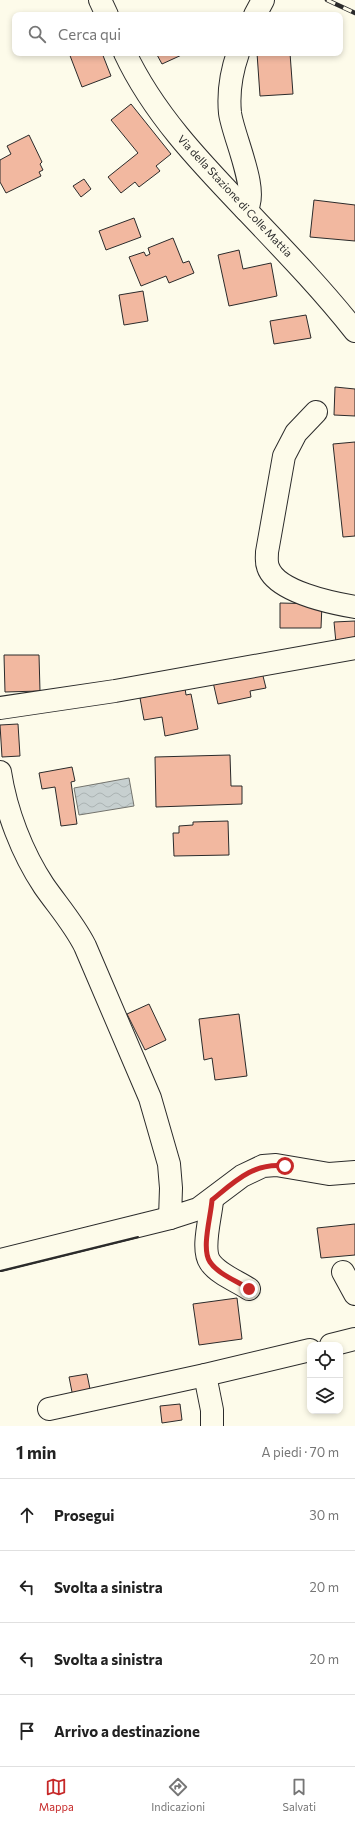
<!DOCTYPE html>
<html lang="it">
<meta charset="utf-8">
<style>
body{margin:0;font-family:Commissioner,sans-serif;background:#f6f6f6;color:#222}
.controls{position:absolute;right:12px;bottom:12px;display:grid;overflow:hidden;border-radius:8px;box-shadow:0 2px 6px #0003}
.controls button{width:36px;height:36px;display:grid;place-items:center;padding:0;border:0;border-bottom:1px solid #e0e0e0;background:#fff;color:#222;font:20px sans-serif}
.stop{position:absolute;width:12px;height:12px;margin:-9px;border:3px solid #c62828;border-radius:50%;background:#fff}
.stop.end{background:#c62828;border-color:#fff;box-shadow:0 1px 4px #0008}
.list{margin:0;padding:0;list-style:none}
h2{display:flex;justify-content:space-between;align-items:center;height:52px;margin:0;padding:0 16px;font-size:17px}
h2 small{font-size:13px;font-weight:400;color:#767676}
.list li{display:grid;grid-template-columns:26px 1fr auto;gap:12px;align-items:center;box-sizing:border-box;height:72px;padding:0 16px;border-top:1px solid #e0e0e0}
.list b{display:block;font-size:15px;white-space:nowrap}
.list em{font-size:13px;font-style:normal;color:#767676}
.icon{flex:none;width:22px;height:22px;fill:none;stroke:currentColor;stroke-width:2;stroke-linecap:round;stroke-linejoin:round}
.map{position:relative;flex:none;width:355px;height:1426px;overflow:hidden}
.search{position:absolute;background:#fff;box-shadow:0 2px 6px #0003;left:12px;right:12px;top:12px;height:44px;display:flex;align-items:center;gap:10px;box-sizing:border-box;padding:0 14px;border-radius:8px;color:#767676;font-size:15px}
.sheet{height:340px;background:#fff}
nav{display:flex;justify-content:space-around;align-items:center;box-sizing:border-box;height:56px;border-top:1px solid #e0e0e0;background:#fff;font-size:11px;color:#767676}
nav a{display:grid;justify-items:center;gap:2px}
nav .on{color:#c62828}
.map>svg:first-child{display:block}
.water{fill:url(#water-waves);stroke:#74746e}
.building{fill:#f2b8a0;stroke:#2b2b2b}
.lines{fill:none;stroke-linecap:round;stroke-linejoin:round}
.minor-casing{stroke:#2b2b2b;stroke-width:24}
.minor{stroke:#fdfbea;stroke-width:22}
.rail-casing{stroke:#2b2b2b;stroke-width:4.5}
.rail{stroke:#fdfbea;stroke-width:3;stroke-dasharray:9;stroke-linecap:butt}
.wall{stroke:#2b2b2b;stroke-width:2}
.route{stroke:#c62828;stroke-width:5}
.labels{text-anchor:middle;stroke-width:3;stroke-linejoin:round;paint-order:stroke}
.street-label{font-size:11px;fill:#2b2b2b;stroke:#fdfbea}
</style>
<div class="map">
<svg width="355" height="1426" viewBox="0 0 355 1426">
<defs>
<pattern id="water-waves" width="16" height="10" patternUnits="userSpaceOnUse"><rect width="16" height="10" fill="#c7d0d0"/><path d="M0 5q4-4 8 0t8 0" fill="none" stroke="#abb3b3"/></pattern>
</defs>
<rect width="100%" height="100%" fill="#fdfbea"/>
<path class="water" d="M129,778l5,28 -55,9 -5,-27z"/>
<g class="building">
<path d="M69,53h33l9,23 -29,11z"/>
<path d="M156,53h30l-24,11z"/>
<path d="M257,53h33l3,41 -33,2z"/>
<path d="M131,104l40,50 -15,12 4,5 -21,16 -4,-5 -14,11 -13,-16 30,-24 -27,-33z"/>
<path d="M29,135l13,27 -2,2 3,6 -4,2 2,4 -35,17 -6,-11v-22l11,-6 -4,-8z"/>
<path d="M84,179l7,10 -10,8 -8,-11z"/>
<path d="M314,200l41,5v36l-45,-4z"/>
<path d="M134,218l7,19 -35,13 -7,-19z"/>
<path d="M173,238l10,25 6,-2 5,12 -25,10 -3,-7 -25,10 -12,-29 15,-5 2,4 4,-2 -2,-6z"/>
<path d="M239,250l4,19 28,-6 6,33 -48,10 -11,-51z"/>
<path d="M143,291l5,30 -24,4 -5,-30z"/>
<path d="M306,315l5,23 -37,6 -4,-23z"/>
<path d="M335,387l20,2v27l-21,-1z"/>
<path d="M355,442v94l-12,1 -10,-93z"/>
<path d="M280,603l42,1 -1,24h-41z"/>
<path d="M355,621v21l-19,1 -2,-21z"/>
<path d="M4,655h35l1,36 -35,1z"/>
<path d="M262,672l4,16 -16,3 1,6 -33,7 -5,-22z"/>
<path d="M185,688l1,7 5,-1 7,35 -33,7 -3,-19 -18,3 -4,-22z"/>
<path d="M18,724l2,32 -18,1 -2,-32z"/>
<path d="M230,755l1,31h11v18l-86,3 -1,-50z"/>
<path d="M72,767l3,14 -4,1 6,42 -16,2 -6,-39 -13,2 -3,-16z"/>
<path d="M228,821l1,34 -55,1 -1,-23h6v-7l14,-1v-3z"/>
<path d="M149,1004l17,36 -21,10 -18,-36z"/>
<path d="M239,1014l8,62 -32,4 -3,-22 -8,2 -5,-41z"/>
<path d="M355,1224v31l-34,3 -4,-30z"/>
<path d="M237,1298l5,41 -43,6 -6,-41z"/>
<path d="M87,1374l4,20 -18,3 -4,-20z"/>
<path d="M180,1404l2,16 -20,3 -2,-17z"/>
</g>
<g class="lines">
<defs>
<g id="minor">
<path d="M100,0l7,15"/>
<path d="M255,15l8,-15"/>
<path d="M125,53c28,60 75,109 120,156 38,40 76,79 110,122"/>
<path d="M238,53c-7,20 -10,39 -8,60 3,23 30,79 16,97"/>
<path d="M316,412l-20,21 -12,23 -17,96c0,5 -1,10 1,15 8,25 64,36 87,40"/>
<path d="M0,708l115,-17 240,-43"/>
<path d="M0,772c6,39 22,81 44,114 14,20 30,38 41,60l65,152 19,66 2,24 -1,30 28,-9 44,-33 21,-10 13,-1 53,9 26,-2"/>
<path d="M212,1200c-1,16 -11,49 -2,62 8,12 27,19 39,27"/>
<path d="M0,1260l170,-42"/>
<path d="M343,1272l12,22"/>
<path d="M331,1345l24,-6"/>
<path d="M205,1375l7,35v16"/>
<path d="M49,1409l156,-34 105,-25"/>
</g>
</defs>
<use href="#minor" class="minor-casing"/>
<use href="#minor" class="minor"/>
<defs>
<path id="rail" d="M327,0l28,13"/>
</defs>
<use href="#rail" class="rail-casing"/>
<use href="#rail" class="rail"/>
<path class="wall" d="M0,1271l138,-34"/>
</g>
<g class="lines">
<path class="route" d="M249,1289c-12,-8 -31,-15 -39,-27 -9,-13 1,-46 2,-62 22,-18 42,-38 73,-34"/>
</g>
<g class="labels">
<g class="street-label">
<text transform="translate(235 196) rotate(47)" y="4">Via della Stazione di Colle Mattia</text>
</g>
</g>
</svg>
<div class="controls">
<button><svg class="icon" aria-label="locate" viewBox="0 0 24 24"><circle cx="12" cy="12" r="6"/><path d="M12 2v4M12 18v4M2 12h4M18 12h4"/></svg></button>
<button><svg class="icon" aria-label="layers" viewBox="0 0 24 24"><path d="M12 4l9 5-9 5-9-5zM3 14l9 5 9-5"/></svg></button>
</div>
<div class="stop" style="left:285px;top:1166px"></div>
<div class="stop end" style="left:249px;top:1289px"></div>
<div class="search"><svg class="icon" aria-label="search" viewBox="0 0 24 24"><circle cx="10" cy="10" r="6"/><path d="M15 15l6 6"/></svg>Cerca qui</div>
</div>
<section class="sheet">
<h2>1 min<small>A piedi · 70 m</small></h2>
<ul class="list">
<li><svg class="icon" aria-label="ahead" viewBox="0 0 24 24"><path d="M12 20V5M6 11l6-6 6 6"/></svg><div><b>Prosegui</b></div><em>30 m</em></li>
<li><svg class="icon" aria-label="left" viewBox="0 0 24 24"><path d="M17 20v-9H6M10 6l-5 5 5 5"/></svg><div><b>Svolta a sinistra</b></div><em>20 m</em></li>
<li><svg class="icon" aria-label="left" viewBox="0 0 24 24"><path d="M17 20v-9H6M10 6l-5 5 5 5"/></svg><div><b>Svolta a sinistra</b></div><em>20 m</em></li>
<li><svg class="icon" aria-label="arrive" viewBox="0 0 24 24"><path d="M6 21V4h12l-3 4 3 4H6"/></svg><div><b>Arrivo a destinazione</b></div></li>
</ul>
</section>
<nav>
<a class="on"><svg class="icon" aria-label="map" viewBox="0 0 24 24"><path d="M3 6l6-2 6 2 6-2v14l-6 2-6-2-6 2zM9 4v14M15 6v14"/></svg>Mappa</a>
<a><svg class="icon" aria-label="directions" viewBox="0 0 24 24"><path d="M12 3l9 9-9 9-9-9zM9 14v-3h6M13 9l2 2-2 2"/></svg>Indicazioni</a>
<a><svg class="icon" aria-label="saved" viewBox="0 0 24 24"><path d="M7 4h10v16l-5-4-5 4z"/></svg>Salvati</a>
</nav>
